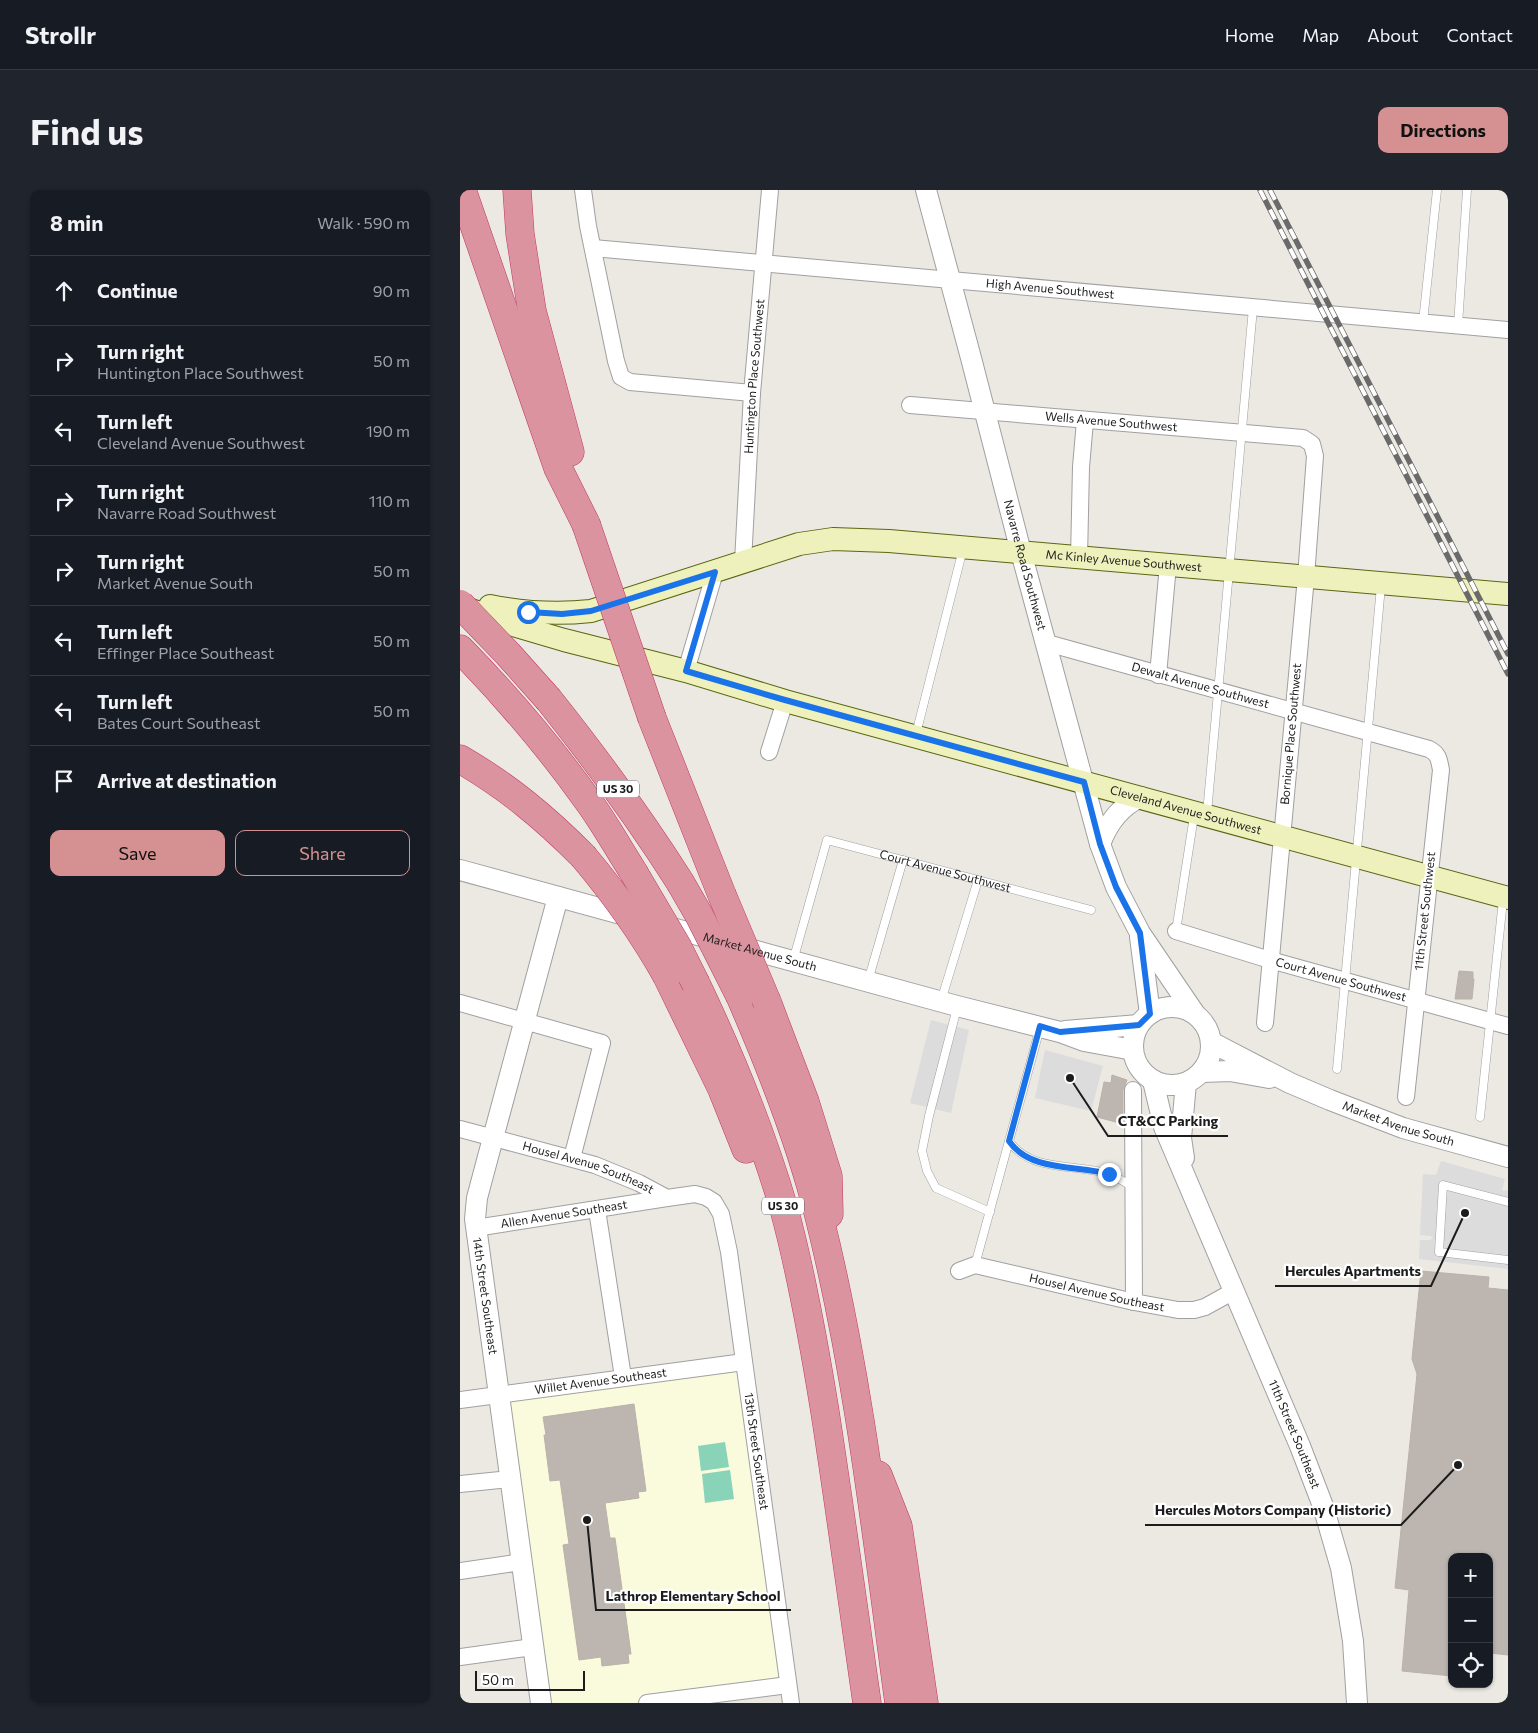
<!DOCTYPE html>
<meta charset="utf-8">
<style>
body{margin:0;font-family:Commissioner,sans-serif;background:#20242c;color:#f1f3f6}
.controls{position:absolute;right:15px;bottom:15px;display:grid;overflow:hidden;border-radius:10px;box-shadow:0 1px 4px #0004}
.controls button{width:45px;height:45px;display:grid;place-items:center;padding:0;border:0;border-bottom:1px solid #363941;background:#171b24;color:#f1f3f6;font:25px sans-serif}
.scale{position:absolute;left:15px;bottom:12px;width:110px;box-sizing:border-box;padding-left:5px;border:2px solid #1c1c1c;border-top:0;font-size:14px;line-height:18px;white-space:nowrap;color:#1c1c1c;-webkit-text-stroke:4px #fff;paint-order:stroke}
.stop{position:absolute;width:15px;height:15px;margin:-11px;border:4px solid #1a73e8;border-radius:50%;background:#fff}
.stop.end{background:#1a73e8;border-color:#fff;box-shadow:0 1px 5px #0008}
.list{margin:0;padding:0;list-style:none}
h2{display:flex;justify-content:space-between;align-items:center;height:65px;margin:0;padding:0 20px;font-size:21px}
h2 small{font-size:16px;font-weight:400;color:#9ea1a6}
.list li{display:grid;grid-template-columns:32px 1fr auto;gap:15px;align-items:center;box-sizing:border-box;height:70px;padding:0 20px;border-top:1px solid #363941}
.list b{display:block;font-size:19px;white-space:nowrap}
.list p{margin:0;font-size:16px;white-space:nowrap;color:#9ea1a6}
.list em{font-size:16px;font-style:normal;color:#9ea1a6}
.actions{display:flex;gap:10px;padding:15px 20px}
.actions a{flex:1;padding:11px 0;border:1px solid #d59191;border-radius:10px;text-align:center;font-size:18px;color:#d59191}
.actions .main{background:#d59191;color:#111}
.icon{flex:none;width:28px;height:28px;fill:none;stroke:currentColor;stroke-width:2;stroke-linecap:round;stroke-linejoin:round}
.map{position:relative;flex:none;width:1048px;height:1513px;overflow:hidden;border-radius:10px}
header{display:flex;align-items:center;gap:30px;box-sizing:border-box;height:70px;padding:0 25px;background:#171b24;border-bottom:1px solid #363941}
header strong{font-size:24px}
nav{display:flex;gap:28px;margin-inline-start:auto;font-size:18px}
.intro{display:flex;align-items:center;justify-content:space-between;box-sizing:border-box;height:120px;padding:0 30px}
h1{margin:0;font-size:35px}
.button{padding:12px 22px;border-radius:10px;background:#d59191;color:#111;font-size:18px;font-weight:700}
main{display:flex;gap:30px;padding:0 30px}
aside{flex:1;background:#171b24;border-radius:10px;box-shadow:0 1px 4px #0004}
.map>svg:first-child{display:block}
.education{fill:#fafbdd}
.pitch{fill:#89d3b8}
.parking{fill:#dcdcdc}
.building{fill:#bcb5b0;stroke:#bcb1a7}
.lines{fill:none;stroke-linecap:round;stroke-linejoin:round}
.service-casing{stroke:#a0a0a0;stroke-width:9}
.minor-casing{stroke:#a0a0a0;stroke-width:18}
.tertiary-casing{stroke:#a0a0a0;stroke-width:22}
.secondary-casing{stroke:#5b6511;stroke-width:24}
.motorway-casing{stroke:#c33765;stroke-width:29}
.service{stroke:#fff;stroke-width:8}
.minor{stroke:#fff;stroke-width:16}
.tertiary{stroke:#fff;stroke-width:20}
.secondary{stroke:#eef1bc;stroke-width:22}
.motorway{stroke:#db939f;stroke-width:28}
.rail-casing{stroke:#6a6a6a;stroke-width:5.5}
.rail{stroke:#fff;stroke-width:4;stroke-dasharray:11;stroke-linecap:butt}
.motorway-bridge-casing{stroke:#c33765;stroke-width:29;stroke-linecap:butt}
.motorway-bridge{stroke:#db939f;stroke-width:28}
.route{stroke:#1a73e8;stroke-width:6}
.labels{text-anchor:middle;stroke-width:4.5;stroke-linejoin:round;paint-order:stroke}
.shield{fill:#fff;stroke:#606060;stroke-width:1}
.shield-label{font-size:11px;font-weight:bold;fill:#1c1c1c}
.street-label{font-size:12px;fill:#1c1c1c;stroke:#fff}
.leader{fill:none;stroke:#1c1c1c;stroke-width:2}
.callout-dot{fill:#1c1c1c;stroke:#fff;stroke-width:2}
.callout-label{font-size:14px;text-anchor:middle;font-weight:bold;fill:#1c1c1c;stroke:#fff;stroke-width:4.5;stroke-linejoin:round;paint-order:stroke}
</style>
<header>
<strong>Strollr</strong>
<nav><a>Home</a><a>Map</a><a>About</a><a>Contact</a></nav>
</header>
<div class="intro"><h1>Find us</h1><a class="button">Directions</a></div>
<main>
<aside>
<h2>8 min<small>Walk · 590 m</small></h2>
<ul class="list">
<li><svg class="icon" aria-label="ahead" viewBox="0 0 24 24"><path d="M12 20V5M6 11l6-6 6 6"/></svg><div><b>Continue</b></div><em>90 m</em></li>
<li><svg class="icon" aria-label="right" viewBox="0 0 24 24"><path d="M7 20v-9h11M14 6l5 5-5 5"/></svg><div><b>Turn right</b><p>Huntington Place Southwest</p></div><em>50 m</em></li>
<li><svg class="icon" aria-label="left" viewBox="0 0 24 24"><path d="M17 20v-9H6M10 6l-5 5 5 5"/></svg><div><b>Turn left</b><p>Cleveland Avenue Southwest</p></div><em>190 m</em></li>
<li><svg class="icon" aria-label="right" viewBox="0 0 24 24"><path d="M7 20v-9h11M14 6l5 5-5 5"/></svg><div><b>Turn right</b><p>Navarre Road Southwest</p></div><em>110 m</em></li>
<li><svg class="icon" aria-label="right" viewBox="0 0 24 24"><path d="M7 20v-9h11M14 6l5 5-5 5"/></svg><div><b>Turn right</b><p>Market Avenue South</p></div><em>50 m</em></li>
<li><svg class="icon" aria-label="left" viewBox="0 0 24 24"><path d="M17 20v-9H6M10 6l-5 5 5 5"/></svg><div><b>Turn left</b><p>Effinger Place Southeast</p></div><em>50 m</em></li>
<li><svg class="icon" aria-label="left" viewBox="0 0 24 24"><path d="M17 20v-9H6M10 6l-5 5 5 5"/></svg><div><b>Turn left</b><p>Bates Court Southeast</p></div><em>50 m</em></li>
<li><svg class="icon" aria-label="arrive" viewBox="0 0 24 24"><path d="M6 21V4h12l-3 4 3 4H6"/></svg><div><b>Arrive at destination</b></div></li>
</ul>
<div class="actions"><a class="main">Save</a><a>Share</a></div>
</aside>
<div class="map">
<svg width="1048" height="1513" viewBox="0 0 1048 1513">
<rect width="100%" height="100%" fill="#ece9e3"/>
<path class="education" d="M284,1172l44,323 -141,18h-106l-43,-308z"/>
<g class="pitch">
<path d="M265,1252l4,25 -28,4 -3,-25z"/>
<path d="M270,1280l4,29 -29,4 -3,-29z"/>
</g>
<g class="parking">
<path d="M471,830l38,10 -18,83 -41,-10z"/>
<path d="M585,860l58,16 -12,45 -56,-13z"/>
<path d="M981,971l64,18 -3,11 5,1 1,-3v81l-89,-10 1,-19h10l3,-2 -2,-2 -11,-1 3,-61 13,1z"/>
</g>
<g class="building">
<path d="M999,781l14,1v7h1l-2,20h-17z"/>
<path d="M652,885l15,5 -4,10v34l-26,-7 7,-35 7,1z"/>
<path d="M961,1081l68,6 -1,11 20,2v365l-19,-2v-96h-37v119l-50,-5 7,-81 -14,-2 22,-214 -5,-15z"/>
<path d="M174,1214l12,87 -8,1 1,6 -34,5 5,35h5l16,116h-3l1,9 -27,3 -1,-9 -22,3 -16,-115 6,-1 -9,-64 -10,1 -6,-46h2l-3,-18z"/>
</g>
<g class="lines">
<defs>
<g id="service">
<path d="M963,132l14,-132"/>
<path d="M998,135l9,-135"/>
<path d="M456,544l47,-185"/>
<path d="M747,623l46,-505"/>
<path d="M716,741l18,-115"/>
<path id="s1" d="M333,771l34,-121 264,70"/>
<path d="M408,791l35,-121"/>
<path d="M481,811l37,-121"/>
<path d="M497,818l-28,108 -7,35 5,20 9,17 54,24"/>
<path d="M877,879l44,-483"/>
<path d="M1020,927l23,-217"/>
<path d="M549,951c21,31 66,23 97,32 10,3 19,9 28,15"/>
<path d="M1048,1012l-65,-17 -4,67 69,8"/>
<path d="M515,1075l65,-237"/>
</g>
<g id="minor">
<path d="M123,0l5,36 28,135 5,16 9,5 122,11"/>
<path id="s2" d="M133,58l915,82"/>
<path id="s3" d="M450,215l393,33 9,6 3,12 -9,121 -41,446"/>
<path d="M619,368l2,-91 4,-46"/>
<path id="s4" d="M283,372l9,-169 18,-203"/>
<path id="s5" d="M587,453l382,106c10,5 10,11 12,21l-35,327"/>
<path d="M226,481l29,-99"/>
<path d="M698,485l10,-110"/>
<path d="M309,562l16,-51"/>
<path id="s6" d="M716,741l94,29 238,66"/>
<path d="M0,813l142,40 -30,115"/>
<path d="M673,900l1,212"/>
<path id="s7" d="M0,939l135,36 44,18 28,15 28,-4 11,3 8,5 7,12 8,38 62,451"/>
<path d="M137,1020l26,167"/>
<path id="s8" d="M15,1038l192,-30"/>
<path id="s9" d="M499,1081l16,-6 159,37 44,8h16l11,-3 29,-16"/>
<path id="s10" d="M0,1210l284,-38"/>
<path d="M0,1294l50,-5"/>
<path d="M0,1381l62,-9"/>
<path d="M0,1467l73,-10"/>
<path d="M187,1513l141,-18"/>
</g>
<g id="tertiary">
<path id="s11" d="M466,0l45,168 50,194 79,292 16,43 24,46 55,81"/>
<path d="M640,654c8,-21 20,-38 41,-47"/>
<path id="s12" d="M0,680l497,136 103,26 24,9 49,9"/>
<path d="M680,747l10,77"/>
<circle cx="712" cy="856" r="39"/>
<path d="M605,841l74,-6"/>
<path id="s13" d="M751,852l79,41 40,17 73,28 105,29"/>
<path d="M742,882l28,-1 39,7"/>
<path id="s14" d="M693,891l11,46 136,319 23,60 18,62 12,73 4,62"/>
<path d="M724,968l-3,-20 5,-55"/>
<path d="M81,1513l-66,-484 2,-21 16,-60 65,-241"/>
</g>
<g id="secondary">
<path id="s15" d="M30,416c35,7 65,9 101,5l208,-67 34,-5 56,2 619,53"/>
<path id="s16" d="M3,417l50,18 51,15 122,31 99,30 723,197"/>
</g>
<g id="motorway">
<path d="M2,0l96,278 28,56"/>
<path d="M57,0l3,44 12,77 38,141"/>
<path d="M0,459c46,47 88,96 126,149 18,24 32,50 48,75"/>
<path d="M89,510c47,59 91,119 131,182"/>
<path d="M192,528l70,177"/>
<path d="M0,569c48,28 84,58 123,97"/>
<path d="M207,786l55,113 24,60"/>
<path d="M236,794c35,73 65,147 88,225 18,66 30,135 41,203 15,97 28,194 42,291"/>
<path d="M280,806c31,71 60,144 79,220 40,159 58,324 80,487"/>
<path d="M307,812l38,100 23,74 1,38"/>
<path d="M418,1285l20,51 26,177"/>
</g>
</defs>
<use href="#service" class="service-casing"/>
<use href="#minor" class="minor-casing"/>
<use href="#tertiary" class="tertiary-casing"/>
<use href="#secondary" class="secondary-casing"/>
<use href="#motorway" class="motorway-casing"/>
<use href="#service" class="service"/>
<use href="#minor" class="minor"/>
<use href="#tertiary" class="tertiary"/>
<use href="#secondary" class="secondary"/>
<use href="#motorway" class="motorway"/>
<defs>
<g id="rail">
<path d="M800,0l248,484"/>
<path d="M810,0l238,464"/>
</g>
</defs>
<use href="#rail" class="rail-casing"/>
<use href="#rail" class="rail"/>
<defs>
<g id="motorway-bridge">
<path d="M126,334l66,194"/>
<path d="M0,414l48,50 41,46"/>
<path d="M123,666c32,38 60,77 84,120"/>
<path d="M174,683l43,73 19,38"/>
<path d="M220,692l19,33 41,81"/>
<path d="M262,705l45,107"/>
</g>
</defs>
<use href="#motorway-bridge" class="motorway-bridge-casing"/>
<use href="#motorway-bridge" class="motorway-bridge"/>
</g>
<g class="lines">
<path class="route" d="M68,422l34,2 29,-3 124,-39 -29,99 99,29 299,82 16,62 16,43 24,46 10,81 -11,11 -79,7 -20,-6 -31,115c21,31 68,24 100,33"/>
</g>
<g class="labels">
<g class="shield">
<rect x="137" y="590.5" width="42" height="17" rx="4"/>
<rect x="302" y="1007.5" width="42" height="17" rx="4"/>
</g>
<g class="shield-label">
<text x="158" y="603">US 30</text>
<text x="323" y="1020">US 30</text>
</g>
<g class="street-label">
<text dy="4" stroke="none"><textPath href="#s2" startOffset="459">High Avenue Southwest</textPath></text>
<text dy="4" stroke="none"><textPath href="#s4" startOffset="186">Huntington Place Southwest</textPath></text>
<text dy="4" stroke="none"><textPath href="#s3" startOffset="202">Wells Avenue Southwest</textPath></text>
<text dy="4" stroke="none"><textPath href="#s15" startOffset="646">Mc Kinley Avenue Southwest</textPath></text>
<text dy="4" stroke="none"><textPath href="#s11" startOffset="388">Navarre Road Southwest</textPath></text>
<text dy="4" stroke="none"><textPath href="#s5" startOffset="159">Dewalt Avenue Southwest</textPath></text>
<text transform="translate(831 544) rotate(-85)" y="4">Bornique Place Southwest</text>
<text dy="4" stroke="none"><textPath href="#s16" startOffset="751">Cleveland Avenue Southwest</textPath></text>
<text dy="4" stroke="none"><textPath href="#s1" startOffset="248">Court Avenue Southwest</textPath></text>
<text transform="translate(965 721) rotate(-84)" y="4">11th Street Southwest</text>
<text dy="4" stroke="none"><textPath href="#s12" startOffset="311">Market Avenue South</textPath></text>
<text dy="4" stroke="none"><textPath href="#s6" startOffset="172">Court Avenue Southwest</textPath></text>
<text dy="4" stroke="none"><textPath href="#s13" startOffset="205">Market Avenue South</textPath></text>
<text dy="4" stroke="none"><textPath href="#s7" startOffset="134">Housel Avenue Southeast</textPath></text>
<text dy="4" stroke="none"><textPath href="#s8" startOffset="90">Allen Avenue Southeast</textPath></text>
<text dy="4" stroke="none"><textPath href="#s9" startOffset="142">Housel Avenue Southeast</textPath></text>
<text transform="translate(25 1106) rotate(82)" y="4">14th Street Southeast</text>
<text dy="4" stroke="none"><textPath href="#s10" startOffset="142">Willet Avenue Southeast</textPath></text>
<text dy="4" stroke="none"><textPath href="#s14" startOffset="381">11th Street Southeast</textPath></text>
<text dy="4" stroke="none"><textPath href="#s7" startOffset="522">13th Street Southeast</textPath></text>
</g>
</g>
<path class="leader" d="M610 888L648 946H768M1005 1023L971 1096H815M998 1275L941 1335H685M127 1330L136 1420H331"/>
<g class="callout-dot">
<circle cx="610" cy="888" r="5"/>
<circle cx="1005" cy="1023" r="5"/>
<circle cx="998" cy="1275" r="5"/>
<circle cx="127" cy="1330" r="5"/>
</g>
<g class="callout-label">
<text x="708" y="936">CT&amp;CC Parking</text>
<text x="893" y="1086">Hercules Apartments</text>
<text x="813" y="1325">Hercules Motors Company (Historic)</text>
<text x="233" y="1411">Lathrop Elementary School</text>
</g>
</svg>
<div class="controls">
<button>+</button>
<button>−</button>
<button><svg class="icon" aria-label="locate" viewBox="0 0 24 24"><circle cx="12" cy="12" r="6"/><path d="M12 2v4M12 18v4M2 12h4M18 12h4"/></svg></button>
</div>
<div class="scale">50 m</div>
<div class="stop" style="left:68px;top:422px"></div>
<div class="stop end" style="left:649px;top:984px"></div>
</div>
</main>
